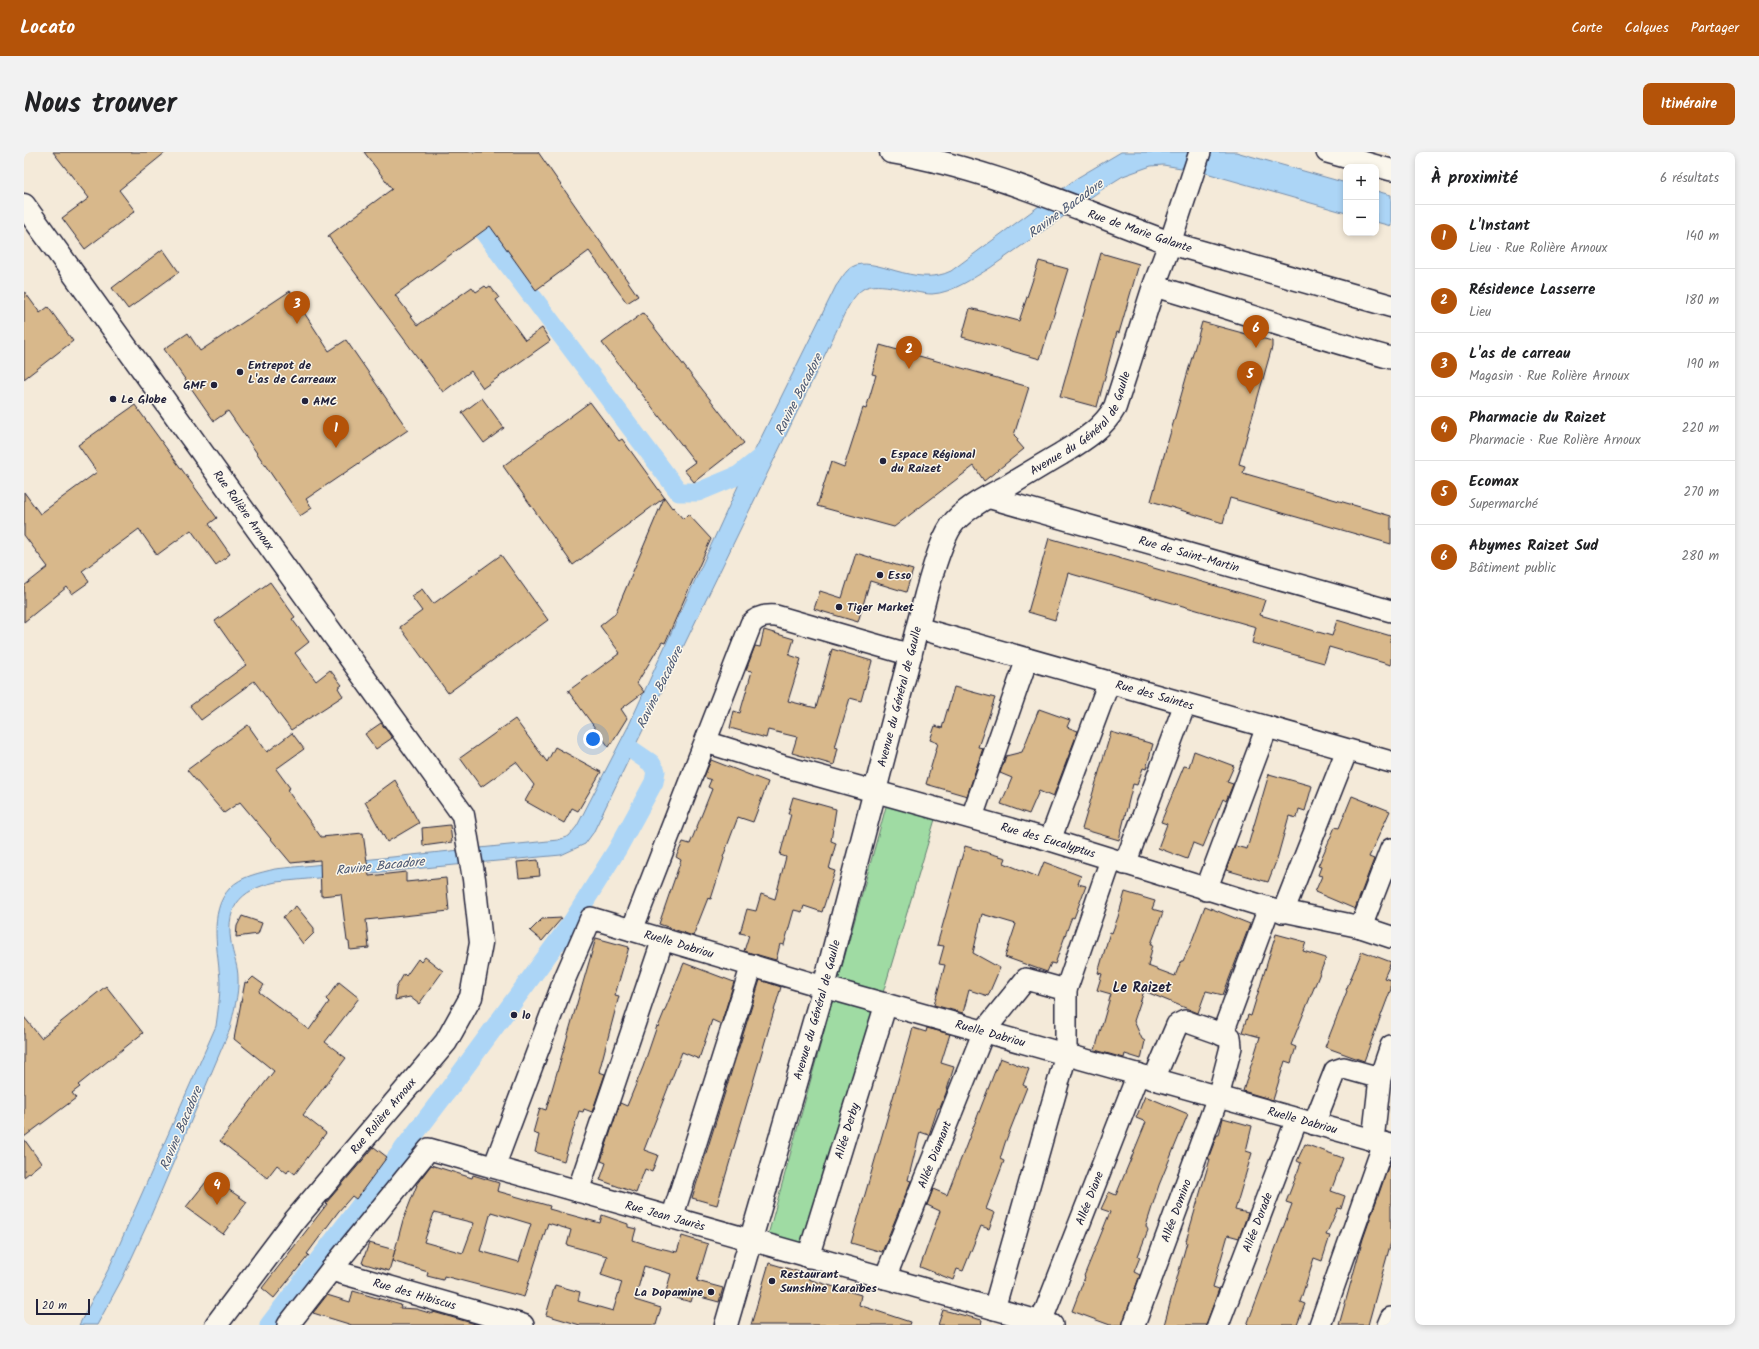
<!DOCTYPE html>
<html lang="fr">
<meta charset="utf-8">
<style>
body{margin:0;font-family:Kalam,sans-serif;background:#f2f2f2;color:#202124}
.controls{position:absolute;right:12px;top:12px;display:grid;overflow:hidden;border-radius:8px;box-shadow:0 2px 6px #0003}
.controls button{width:36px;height:36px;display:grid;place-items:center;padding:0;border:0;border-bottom:1px solid #e0e0e0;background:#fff;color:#202124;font:20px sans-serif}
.scale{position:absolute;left:12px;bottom:10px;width:54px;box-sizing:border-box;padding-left:4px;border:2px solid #22223b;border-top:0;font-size:11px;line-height:14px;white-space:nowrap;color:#22223b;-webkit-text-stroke:3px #fbf7ec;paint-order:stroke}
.you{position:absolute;left:569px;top:587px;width:14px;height:14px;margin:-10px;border:3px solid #fff;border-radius:50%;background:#1a73e8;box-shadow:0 0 0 6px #1a73e833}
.badge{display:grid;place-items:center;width:26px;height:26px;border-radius:50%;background:#b45309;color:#fff;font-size:13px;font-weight:700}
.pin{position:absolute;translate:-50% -33px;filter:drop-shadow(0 1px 2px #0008)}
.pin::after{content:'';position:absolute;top:21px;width:14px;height:12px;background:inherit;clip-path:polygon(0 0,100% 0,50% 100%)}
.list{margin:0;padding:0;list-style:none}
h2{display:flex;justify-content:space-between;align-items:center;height:52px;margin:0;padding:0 16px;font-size:17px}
h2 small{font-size:13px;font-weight:400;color:#757577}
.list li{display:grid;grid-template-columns:26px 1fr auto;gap:12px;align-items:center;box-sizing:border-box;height:64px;padding:0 16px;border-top:1px solid #e0e0e0}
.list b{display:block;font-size:15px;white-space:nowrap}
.list p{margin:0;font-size:13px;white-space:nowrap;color:#757577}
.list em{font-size:13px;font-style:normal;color:#757577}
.map{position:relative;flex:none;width:1367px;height:1173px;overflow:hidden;border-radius:8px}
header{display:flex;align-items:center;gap:24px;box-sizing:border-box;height:56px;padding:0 20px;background:#b45309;color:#fff}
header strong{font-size:19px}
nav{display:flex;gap:22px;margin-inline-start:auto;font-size:14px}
.intro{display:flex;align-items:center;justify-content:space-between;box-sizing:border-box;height:96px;padding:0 24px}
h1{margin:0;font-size:28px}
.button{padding:10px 18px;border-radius:8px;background:#b45309;color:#fff;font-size:14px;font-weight:700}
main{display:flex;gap:24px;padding:0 24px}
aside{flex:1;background:#fff;border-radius:8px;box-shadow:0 2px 6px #0003}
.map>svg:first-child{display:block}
.green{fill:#9fdba3;stroke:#607e6f}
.water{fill:#acd5f6;stroke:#758dab}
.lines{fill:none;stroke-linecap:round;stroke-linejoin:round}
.canal{stroke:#acd5f6;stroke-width:19}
.building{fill:#d8b88b;stroke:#22223b;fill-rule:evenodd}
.minor-casing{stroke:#22223b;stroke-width:24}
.tertiary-casing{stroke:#22223b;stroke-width:25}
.secondary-casing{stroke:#22223b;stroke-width:25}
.minor{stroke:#fbf7ec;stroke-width:21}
.tertiary{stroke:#fbf7ec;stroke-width:22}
.secondary{stroke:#fbf7ec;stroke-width:22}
.poi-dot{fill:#22223b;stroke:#fbf7ec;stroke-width:1.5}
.labels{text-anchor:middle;stroke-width:3;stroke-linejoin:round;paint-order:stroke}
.street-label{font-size:12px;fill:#22223b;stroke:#fbf7ec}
.poi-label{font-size:12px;font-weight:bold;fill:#22223b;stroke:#fbf7ec;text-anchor:start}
.water-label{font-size:13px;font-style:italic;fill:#4b5873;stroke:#fbf7ec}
.quarter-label{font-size:14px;font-weight:bold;fill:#22223b;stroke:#fbf7ec}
</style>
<header>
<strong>Locato</strong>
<nav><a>Carte</a><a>Calques</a><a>Partager</a></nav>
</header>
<div class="intro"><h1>Nous trouver</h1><a class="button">Itinéraire</a></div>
<main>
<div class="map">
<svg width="1367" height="1173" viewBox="0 0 1367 1173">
<rect width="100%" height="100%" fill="#f4ead9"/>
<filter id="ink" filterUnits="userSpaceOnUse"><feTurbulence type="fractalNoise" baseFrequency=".025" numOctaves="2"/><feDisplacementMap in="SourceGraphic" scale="8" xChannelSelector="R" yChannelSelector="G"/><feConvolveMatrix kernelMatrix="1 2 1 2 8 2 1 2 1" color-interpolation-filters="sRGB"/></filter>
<g filter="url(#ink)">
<path class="green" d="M863,651l49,13 -129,430 -39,-11z"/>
<g class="water">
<path d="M1097,0h115l110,31v30l-147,-42 -36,-6 -12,1 -28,10 -16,10 -117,82c-17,10 -38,25 -58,26 -19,0 -54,-15 -69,-5 -13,8 -23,35 -30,49l-240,495 -8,11 -24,11 -285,27c-38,8 -52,27 -44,66 2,10 6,19 6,30 1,17 -5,35 -8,51l-84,198 -24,52 -25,46h-18l30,-57 107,-242c2,-15 4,-29 4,-43 -1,-30 -13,-71 10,-95 11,-12 30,-15 45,-19l283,-29 11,-4 8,-10 52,-101 120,-263 87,-176c4,-5 9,-15 16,-19 21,-13 63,22 99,4l126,-93z"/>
<path d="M1352,39l15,4v31l-15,-4z"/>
</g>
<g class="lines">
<g class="canal">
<path d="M444,59l211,281h19l41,-17 26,-21"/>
<path d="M245,1173l180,-236 123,-167 46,-74 36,-66 2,-11 -5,-8 -22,-15"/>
</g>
</g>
<g class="building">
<path d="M29,0h113l-47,38 16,21 -50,38 -23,-31 27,-20z"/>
<path d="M340,0h174l100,144 -11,7 -38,-52 -53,39 -46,-64 -95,69 23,30 54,-38 4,5 9,-6 2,2 3,-2 9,12 -3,2 29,40 17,-12 8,13 -67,47 -12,-17 -28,21 -115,-156 64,-47z"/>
<path d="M139,97l16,23 -51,37 -16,-21z"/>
<path d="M1077,101l38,11 -20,69 -2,-1 -20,75 -37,-10z"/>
<path d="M1015,109l29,8 -28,90 -78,-22 8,-29 49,13z"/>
<path d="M0,139l16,22 8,-6 25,34 -49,38z"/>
<path d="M266,139l39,60 17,-11 62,90 -102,69 6,9 -12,8 -72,-105 -14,10 -50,-72 24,-16 12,18z"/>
<path d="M619,161l101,130 -50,39 -10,-12 11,-8 -93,-119z"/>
<path d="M1178,170l70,19v6l-33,117 6,2 -2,7 148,43v28l-161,-46 -7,25 -72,-22z"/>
<path d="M856,193l149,42 -15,48 4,4 -1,2 7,8 -40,32 -10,-15 -80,61 -77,-21 14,-44 13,5 19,-59 3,1 10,-34 -4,-1z"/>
<path d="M458,246l22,30 -20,15 -22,-30z"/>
<path d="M566,250l29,39 3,-2 50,69 1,-1 10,12 5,-5 23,25 -46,104 -3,-1 -25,41 7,9 -23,17 6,9 -18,29 -41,-56 52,-38 -20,-27 15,-12 49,-116 -91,67 -70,-99z"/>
<path d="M111,253l82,113 -8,6 21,30 -14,11 -25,-35 -34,25 -18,-26 -57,42 7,11 -17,12 -5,-7 -43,35v-36l24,-19 -24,-32v-43l16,22 57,-42 -19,-27z"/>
<path d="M1025,386l216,62 -5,15 72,21 5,-16 54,16v29l-62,-18 -5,16 -72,-20 4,-16 -188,-54 -13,47 -27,-8z"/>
<path d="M832,401l57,17 -7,22 -36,-11 -12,41 -44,-13 6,-18 22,7z"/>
<path d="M477,403l47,65 -100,73 -48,-66 22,-16 -11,-15 11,-7 11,15z"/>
<path d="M246,430l25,35 -3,2 17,23 -14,11 21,28 14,-11 12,15 -4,3 5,8 -52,34 -37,-49 -53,39 -11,-14 56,-41 -31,-44z"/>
<path d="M740,478l30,9 -5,16 12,4 -13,42 28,7 16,-59 40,12 -11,40 -11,-3 -15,49 3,1 -4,17 -42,-12 5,-16 -29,-7 -2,8 -36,-10 4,-17 6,2 12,-42 -6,-1 9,-24 5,1z"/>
<path d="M930,535l41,11 -17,49 5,1 -16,48 -41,-12 12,-41 -8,-3 5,-14 7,2z"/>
<path d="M1015,557l31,11 -3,7 11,4 -25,66 -14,-6 -10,23 -28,-10 11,-26 -12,-5 6,-17 16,-4z"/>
<path d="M491,567l32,43 8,-15 46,25 -23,39 -6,-3 -8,15 -39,-22 9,-16 -18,-23 -35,25 -21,-29z"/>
<path d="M357,571l11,15 -16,11 -11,-15z"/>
<path d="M224,573l19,27 25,-19 12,16 -28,20 14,19 -3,2 34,47 42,-4 6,43 37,-4v10l40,-4 3,33 -83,9 3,28 -19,2 -1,-8 -2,-1 -6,-47 -20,2 -1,-36 -29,3 -51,-61 -16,11 -37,-43z"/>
<path d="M1087,580l42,12 -7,25 -3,-1 -6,17 -4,-1 -14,56 -37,-11z"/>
<path d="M1170,599l40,15 -7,16 6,2 -7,17 -3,-2 -20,48 -10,-4 -6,16 -29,-11 9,-24 -6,-2 23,-56 5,1z"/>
<path d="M687,608l57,22 -15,40 -15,-5 -15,40 1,1 -13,41 -3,-1 -15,38 -34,-12 22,-64 -5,-3 7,-15 7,2 22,-55 -4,-2 3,-7 -7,-3z"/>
<path d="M1245,622l43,12 -7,25 -6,-2 -2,9 -8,-2 -12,43 -9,23 -42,-12 9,-24 12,3z"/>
<path d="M371,628l24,43 -32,19 -22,-40z"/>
<path d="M1328,644l38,15 -21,46 5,2 -19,50 -40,-17 7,-16 -4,-1 3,-8 -3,-1 17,-39 4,1z"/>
<path d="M769,645l43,12 -5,32 5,2 -7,26 6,2 -13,41 -18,-6 -2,6 -8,-2 -10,35 -4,-1 -4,16 -32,-9 5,-16 -9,-2 7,-24 9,2 5,-17 14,5 11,-42 -6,-2 11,-41h-3z"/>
<path d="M426,673l2,17 -29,4 -1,-18z"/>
<path d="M941,694l41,12 -2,5 34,14 6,-15 37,14 -3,8 8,2 -12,32 -2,-1 -2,5 -15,42 -4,-1 -4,9 -42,-15 11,-33 -34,-10 -9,39 27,15 -12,28 -19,-6 -6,23 -29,-8 11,-40 -6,-1 5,-18 -7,-1z"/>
<path d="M514,708l2,16 -21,2 -2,-16z"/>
<path d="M1101,740l30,9 -3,8 11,3 -12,32h2l-5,22 27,10 6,-15h2l7,-15 15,-40 45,18 -27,71 -17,-4 -8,22 -54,-22 -10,30 8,18 3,2 -4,18 -16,-5 -1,4 -29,-8 16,-56 -14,-4 5,-16 -4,-1 12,-41 2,1 6,-16z"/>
<path d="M272,754l18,22v5l-11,11 -20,-27z"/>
<path d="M218,764l20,7 -4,11 -22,3 1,-11z"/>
<path d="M538,766l-20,23 -12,-10 12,-12z"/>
<path d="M1252,782l30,8 -3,9 23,7 -35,87 5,2 -5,16 -6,-2 -12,39 -30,-9 17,-54 -18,-5 6,-17 3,1z"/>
<path d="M572,786l33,9 -14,48 4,1 -20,76 6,2 -13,38 -8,-3 -1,3 -4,-1 -15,50 -29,-9 4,-17 -6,-2 7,-25 6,2z"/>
<path d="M1338,799l29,11 -7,16 7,2v9l-27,72 -39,-14 22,-56 -1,-1z"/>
<path d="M401,805l18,14 -24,33 -9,-7 -15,3 1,-12 8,-14 2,2 12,-17 3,3z"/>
<path d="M660,811l50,19 -13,42 -9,-4 -13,39 -17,-7 -38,98 14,5 -6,17 -7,-3 -9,24 -36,-13 6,-17 -5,-2 19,-58 7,3 16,-39 14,-41 1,1z"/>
<path d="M229,825l11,8 -5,7 50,38 20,-28 -3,-3 13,-17 20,16 -34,44 21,16 -43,57 23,18 -31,41 -6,-5 -2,4 -10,-8 -10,13 -47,-37 54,-70 -40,-32 11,-57 2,1z"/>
<path d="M736,828l21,7 -64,218 -25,-7z"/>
<path d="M82,834l37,47 -65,52 2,2 -8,6 4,5 -52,39v-120l17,21z"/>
<path d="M889,876l13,4 1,-4 23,6 -9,29 13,4 -8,26 -6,15h-2l-9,27 -9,-3 -12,48 3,1 -29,71 -31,-9z"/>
<path d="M976,906l29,11 -6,16 4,2 -22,56 -5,16 4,2 -18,48 9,4 -6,16 -8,-3 -18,45 -6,-2 -4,11 -33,-13 20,-56 -13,-6 6,-16 14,6z"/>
<path d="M1121,944l43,18 -29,71 -13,41 2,4 -10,26 2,1 -6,15 6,3 -18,50h-12l-38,-14 13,-34 -1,-1 26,-64 -9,-3 8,-17 7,3 30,-73 -10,-4z"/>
<path d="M1199,966l29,8 -6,25 6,2 -17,57 13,3 -9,25 -11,-3 -15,52 6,2 -13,36h-42l23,-83 -1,-1 24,-82h-2l9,-24h2z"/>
<path d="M0,987l17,24 -17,14z"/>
<path d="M1281,992l38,14 -12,33 14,5 -4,13 -3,-1 -12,27 4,1 -8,25 -8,-3 -14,44 5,2 -8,21h-50l45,-121 -6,-2 15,-39 -4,-2z"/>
<path d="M350,995l13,10 -31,42 -4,-3 -14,16 -31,42 2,1 -35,43 -12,-10 65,-84 -1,-1z"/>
<path d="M1367,1007v83l-23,83h-29l24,-86z"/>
<path d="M407,1013l41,13 1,-3 26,8 -2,8 53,15 -1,3 51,14 2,-8 26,9v3l8,2 -3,11 18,6 26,6 5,-16 26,8 -11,37 26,7 -4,14 -26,-7 -2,7 -26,-7 6,-21 -27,-8 -9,34 26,8 -5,17h-76l-34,-10 9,-30 25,7 -2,9 35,10 9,-29 -21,-7 6,-19 -40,-11 4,-15 -23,-7 -24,74 -80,-21 -1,4 -16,-4 1,-4 -36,-11 11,-41 14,-35h-1zM467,1060l40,12 -12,38 -39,-11zM410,1061l40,10 -11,30 -39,-11z"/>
<path d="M186,1025l37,25 -24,32 -37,-27z"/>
<path d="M345,1091l26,7 -6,21 -27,-8z"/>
<path d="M745,1111l41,12 -2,4 53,16 -2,10 51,17 -1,3h-158z"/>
<path d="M329,1139l48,14 -1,3 16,1 17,5v-2l46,13h-127l-39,-12 14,-18 23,7z"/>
<path d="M919,1158l39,10 -1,5h-43z"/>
</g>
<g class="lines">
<defs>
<g id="minor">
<path d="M1303,0l64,18"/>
<path d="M1146,91l30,-91"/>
<path d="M1130,134c80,23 157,51 237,72"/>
<path id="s1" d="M963,345l404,114"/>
<path id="s2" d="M894,476l473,134"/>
<path id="s3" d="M682,590l77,24 267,74 219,68 92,19 30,10"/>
<path d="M948,665l55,-158"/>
<path d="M1026,688l59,-158"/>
<path d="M1101,712l60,-160"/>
<path d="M1182,738l61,-163"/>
<path d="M1259,760l64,-162"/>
<path d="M1337,775l30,-78"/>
<path d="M608,778l119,-306c7,-8 15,-9 25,-8l135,39"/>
<path d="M1198,883l47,-127"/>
<path d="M1290,972l21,-53 9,-3 36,10"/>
<path d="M1349,988l7,-62 11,-32"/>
<path id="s4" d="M470,1015l71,-189 26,-60 233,69 567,158"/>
<path d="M554,1039l85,-252"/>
<path d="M648,1066l80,-253"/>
<path id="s5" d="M784,1105l78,-253"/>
<path id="s6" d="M307,1118l192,55"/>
<path id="s7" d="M861,1126l99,-247 42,-52 40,11"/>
<path d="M970,1157l72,-254v-65l45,-130"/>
<path id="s8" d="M1017,1170l97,-248"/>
<path id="s9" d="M264,1173l43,-55 98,-121 623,176"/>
<path id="s10" d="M1110,1173l84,-228 13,-50 -1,-10 -45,-16 -8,4 -23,54"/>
<path id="s11" d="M1194,1173l79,-206"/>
<path d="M1296,1173l64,-182"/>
<path d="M1364,1173l3,-7"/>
</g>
<g id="tertiary">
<path d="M867,0c97,16 187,57 279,91"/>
<path id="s12" d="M0,53l439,610 11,64 7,64 -10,54 -25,45 -151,178 -79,105"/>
</g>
<g id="secondary">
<path id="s13" d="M702,1173l98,-338 102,-393c6,-20 16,-59 29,-73 14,-15 34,-25 51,-34 18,-11 36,-22 55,-33 21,-13 42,-25 54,-47l39,-121 16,-43 221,63"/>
</g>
</defs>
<use href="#minor" class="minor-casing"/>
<use href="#tertiary" class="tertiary-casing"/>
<use href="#secondary" class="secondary-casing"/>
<use href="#minor" class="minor"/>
<use href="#tertiary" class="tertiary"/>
<use href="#secondary" class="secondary"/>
</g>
</g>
<g class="poi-dot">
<circle cx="216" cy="220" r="4"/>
<circle cx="190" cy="233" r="4"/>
<circle cx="89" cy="247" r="4"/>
<circle cx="281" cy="249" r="4"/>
<circle cx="859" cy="309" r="4"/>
<circle cx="856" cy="423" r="4"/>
<circle cx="815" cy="455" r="4"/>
<circle cx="490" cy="863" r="4"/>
<circle cx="748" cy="1129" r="4"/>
<circle cx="687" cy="1140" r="4"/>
</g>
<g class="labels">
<g class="street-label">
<text transform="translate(1116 79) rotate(19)" y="4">Rue de Marie Galante</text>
<text dy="4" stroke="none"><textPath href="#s13" startOffset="1000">Avenue du Général de Gaulle</textPath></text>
<text dy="4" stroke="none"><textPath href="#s12" startOffset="376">Rue Rolière Arnoux</textPath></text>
<text dy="4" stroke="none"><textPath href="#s1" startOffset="210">Rue de Saint-Martin</textPath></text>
<text dy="4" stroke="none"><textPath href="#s2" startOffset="246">Rue des Saintes</textPath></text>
<text dy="4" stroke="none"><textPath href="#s13" startOffset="652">Avenue du Général de Gaulle</textPath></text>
<text dy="4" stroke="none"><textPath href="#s3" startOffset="356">Rue des Eucalyptus</textPath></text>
<text dy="4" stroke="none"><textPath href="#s4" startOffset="359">Ruelle Dabriou</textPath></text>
<text dy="4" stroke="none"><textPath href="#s13" startOffset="328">Avenue du Général de Gaulle</textPath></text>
<text dy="4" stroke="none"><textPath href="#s4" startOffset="683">Ruelle Dabriou</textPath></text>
<text transform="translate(359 964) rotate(-50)" y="4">Rue Rolière Arnoux</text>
<text dy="4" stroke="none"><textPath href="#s4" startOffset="1007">Ruelle Dabriou</textPath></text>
<text dy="4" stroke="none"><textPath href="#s5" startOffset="132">Allée Derby</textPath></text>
<text dy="4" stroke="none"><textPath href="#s7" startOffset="133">Allée Diamant</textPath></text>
<text dy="4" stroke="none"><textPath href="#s8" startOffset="133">Allée Diane</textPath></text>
<text dy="4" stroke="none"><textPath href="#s10" startOffset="122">Allée Domino</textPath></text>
<text dy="4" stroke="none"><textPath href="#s9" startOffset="471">Rue Jean Jaurès</textPath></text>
<text dy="4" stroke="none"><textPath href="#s11" startOffset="110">Allée Dorade</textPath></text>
<text dy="4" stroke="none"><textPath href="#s6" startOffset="87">Rue des Hibiscus</textPath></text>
</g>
<g class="poi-label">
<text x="224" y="217">Entrepot de<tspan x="224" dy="14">L'as de Carreaux</tspan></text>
<text x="182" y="237" text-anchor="end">GMF</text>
<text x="97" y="251">Le Globe</text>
<text x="289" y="253">AMC</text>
<text x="867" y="306">Espace Régional<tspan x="867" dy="14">du Raizet</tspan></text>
<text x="864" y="427">Esso</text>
<text x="823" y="459">Tiger Market</text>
<text x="498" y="867">lo</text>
<text x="756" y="1126">Restaurant<tspan x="756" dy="14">Sunshine Karaïbes</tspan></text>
<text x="679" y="1144" text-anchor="end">La Dopamine</text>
</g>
<g class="water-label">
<text transform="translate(1041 56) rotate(-36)" y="5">Ravine Bacadore</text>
<text transform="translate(774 242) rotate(-63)" y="5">Ravine Bacadore</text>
<text transform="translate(635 535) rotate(-64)" y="5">Ravine Bacadore</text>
<text transform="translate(356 713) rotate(-6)" y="5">Ravine Bacadore</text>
<text transform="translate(156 976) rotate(-67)" y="5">Ravine Bacadore</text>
</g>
<g class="quarter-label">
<text x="1118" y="840">Le Raizet</text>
</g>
</g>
</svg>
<div class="controls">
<button>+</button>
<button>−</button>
</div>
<div class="scale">20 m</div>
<div class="you"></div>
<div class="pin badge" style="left:312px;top:296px">1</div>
<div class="pin badge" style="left:885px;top:217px">2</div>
<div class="pin badge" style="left:273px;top:172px">3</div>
<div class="pin badge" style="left:193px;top:1053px">4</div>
<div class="pin badge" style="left:1226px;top:242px">5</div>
<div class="pin badge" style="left:1232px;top:196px">6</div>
</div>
<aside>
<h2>À proximité<small>6 résultats</small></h2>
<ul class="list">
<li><span class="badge">1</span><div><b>L'Instant</b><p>Lieu · Rue Rolière Arnoux</p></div><em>140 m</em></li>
<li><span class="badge">2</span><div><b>Résidence Lasserre</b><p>Lieu</p></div><em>180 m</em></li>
<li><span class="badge">3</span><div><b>L'as de carreau</b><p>Magasin · Rue Rolière Arnoux</p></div><em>190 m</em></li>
<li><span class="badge">4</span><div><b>Pharmacie du Raizet</b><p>Pharmacie · Rue Rolière Arnoux</p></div><em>220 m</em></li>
<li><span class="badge">5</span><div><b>Ecomax</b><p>Supermarché</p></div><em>270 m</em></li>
<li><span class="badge">6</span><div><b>Abymes Raizet Sud</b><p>Bâtiment public</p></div><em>280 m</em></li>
</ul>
</aside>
</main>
